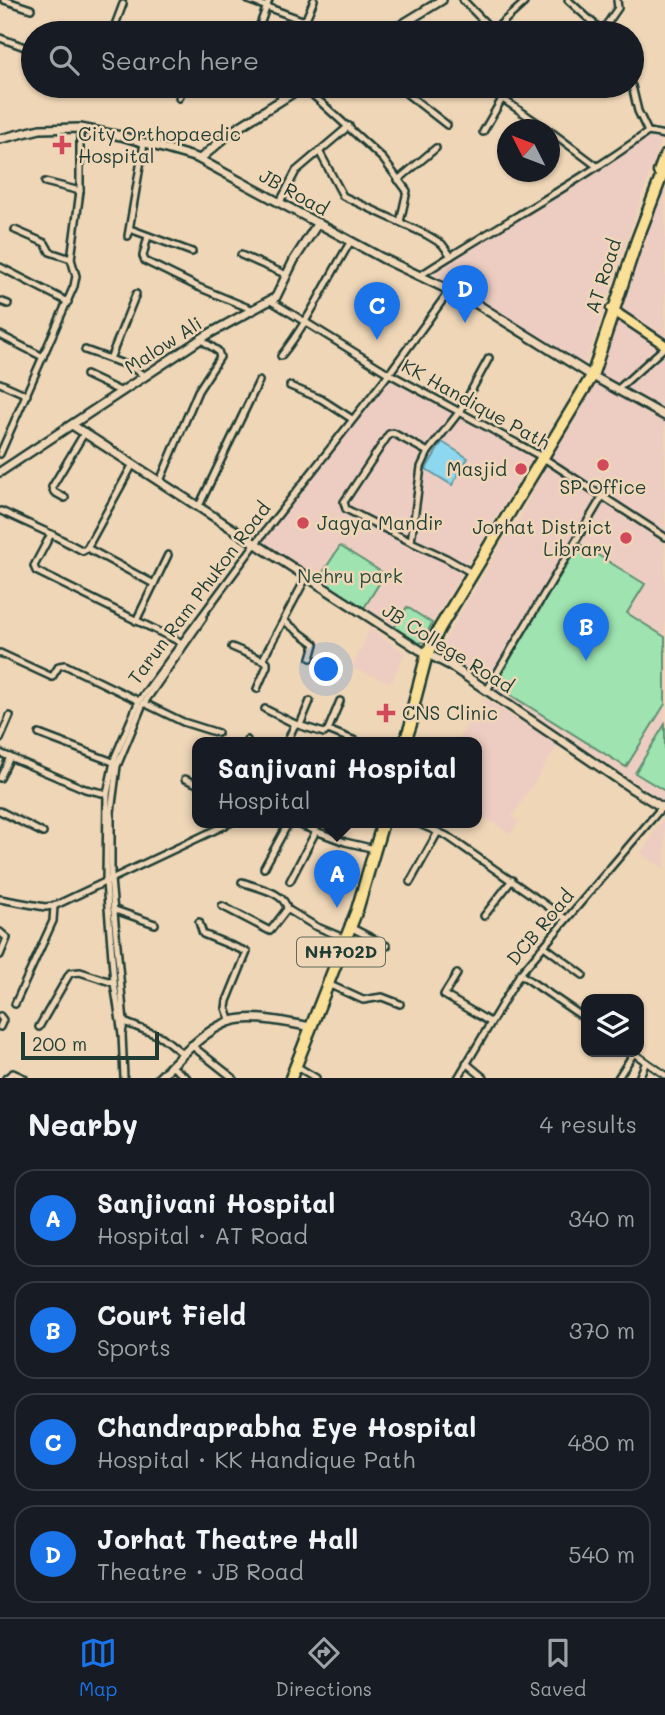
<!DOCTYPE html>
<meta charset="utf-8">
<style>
body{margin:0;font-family:Mali,sans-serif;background:#242831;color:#f1f3f6}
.controls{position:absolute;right:21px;bottom:21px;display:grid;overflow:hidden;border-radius:14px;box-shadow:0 2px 5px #0004}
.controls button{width:63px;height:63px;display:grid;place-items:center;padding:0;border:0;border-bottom:2px solid #363941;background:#171b24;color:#f1f3f6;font:35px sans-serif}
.compass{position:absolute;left:497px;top:119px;width:63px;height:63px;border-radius:50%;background:#171b24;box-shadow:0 2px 5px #0004;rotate:312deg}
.scale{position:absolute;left:21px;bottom:18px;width:138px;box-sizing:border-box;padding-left:7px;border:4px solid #1f3d34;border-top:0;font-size:19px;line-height:24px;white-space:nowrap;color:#1f3d34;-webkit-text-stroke:5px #efd6b7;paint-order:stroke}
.you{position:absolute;left:327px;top:670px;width:24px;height:24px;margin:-18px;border:5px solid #fff;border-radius:50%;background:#1a73e8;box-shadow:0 0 0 10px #1a73e833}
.badge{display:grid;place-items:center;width:46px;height:46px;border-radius:50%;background:#1a73e8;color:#fff;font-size:23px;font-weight:700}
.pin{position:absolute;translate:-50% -58px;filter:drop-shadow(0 2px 4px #0008)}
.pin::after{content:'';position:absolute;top:37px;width:24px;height:21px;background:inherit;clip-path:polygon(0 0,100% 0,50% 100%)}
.popup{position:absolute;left:192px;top:737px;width:290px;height:91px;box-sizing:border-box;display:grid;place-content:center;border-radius:14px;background:#171b24;filter:drop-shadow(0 2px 5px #0005);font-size:23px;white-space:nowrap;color:#9ea1a6}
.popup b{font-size:26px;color:#f1f3f6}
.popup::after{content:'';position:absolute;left:50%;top:100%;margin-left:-14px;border:14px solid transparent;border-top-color:#171b24}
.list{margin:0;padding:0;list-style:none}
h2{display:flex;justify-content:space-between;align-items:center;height:91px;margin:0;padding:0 28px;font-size:30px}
h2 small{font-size:23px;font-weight:400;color:#9ea1a6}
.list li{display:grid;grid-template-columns:46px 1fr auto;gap:21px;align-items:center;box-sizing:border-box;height:98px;margin:0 14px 14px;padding:0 14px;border:2px solid #363941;border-radius:21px}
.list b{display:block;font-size:26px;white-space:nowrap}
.list p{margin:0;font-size:23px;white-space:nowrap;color:#9ea1a6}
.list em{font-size:23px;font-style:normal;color:#9ea1a6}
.icon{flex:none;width:38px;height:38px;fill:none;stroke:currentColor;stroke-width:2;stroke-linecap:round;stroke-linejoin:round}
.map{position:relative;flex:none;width:665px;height:1078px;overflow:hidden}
.search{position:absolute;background:#171b24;box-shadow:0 2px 5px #0004;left:21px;right:21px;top:21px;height:77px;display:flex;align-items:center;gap:18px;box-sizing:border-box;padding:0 24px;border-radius:38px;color:#9ea1a6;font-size:26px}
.sheet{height:539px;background:#171b24}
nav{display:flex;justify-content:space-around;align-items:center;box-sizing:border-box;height:98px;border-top:2px solid #363941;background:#171b24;font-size:19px;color:#9ea1a6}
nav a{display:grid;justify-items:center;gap:4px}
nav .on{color:#1a73e8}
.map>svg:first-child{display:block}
.built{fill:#edcdc1}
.green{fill:#9ee3b0;stroke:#5e9072;stroke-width:2}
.water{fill:#8ed8ef;stroke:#629aa4;stroke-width:2}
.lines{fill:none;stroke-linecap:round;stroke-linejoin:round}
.street-casing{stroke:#1f3d34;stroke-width:10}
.secondary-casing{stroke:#1f3d34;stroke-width:12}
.primary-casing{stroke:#1f3d34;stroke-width:13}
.highway-casing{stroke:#1f3d34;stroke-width:15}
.street{stroke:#efd6b7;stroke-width:5}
.secondary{stroke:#efd6b7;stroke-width:7}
.primary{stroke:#fadf96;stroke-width:8}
.highway{stroke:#fadf96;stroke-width:10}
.poi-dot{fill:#d1495b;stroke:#efd6b7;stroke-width:2.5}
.labels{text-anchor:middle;stroke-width:5;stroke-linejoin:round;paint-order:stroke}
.shield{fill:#efd6b7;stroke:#5d6b5b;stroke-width:2}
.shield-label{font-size:18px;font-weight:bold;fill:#1f3d34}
.poi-label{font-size:19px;fill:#1f3d34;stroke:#efd6b7;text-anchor:start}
.street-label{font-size:19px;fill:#1f3d34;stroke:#efd6b7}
.park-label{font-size:19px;fill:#2c4e40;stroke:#efd6b7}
</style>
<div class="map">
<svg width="665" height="1078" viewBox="0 0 665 1078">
<rect width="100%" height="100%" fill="#efd6b7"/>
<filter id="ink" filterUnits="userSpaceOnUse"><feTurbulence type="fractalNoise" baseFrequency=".0143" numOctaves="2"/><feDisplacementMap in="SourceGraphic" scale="14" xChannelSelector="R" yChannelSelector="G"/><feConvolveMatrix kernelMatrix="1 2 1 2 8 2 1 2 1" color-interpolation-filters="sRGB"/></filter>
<g filter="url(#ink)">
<g class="built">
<path d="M649,136l13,1 -77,228 -153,-92 36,-24 73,-41z"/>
<path d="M665,185v154l-45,-28z"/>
<path d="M615,318l8,2 42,28v454l-173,-115 -55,-33 72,-123 12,-15 22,-49 53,-97z"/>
<path d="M388,378l145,79 -101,166 -9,19 -5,1 -157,-101 39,-46z"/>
<path d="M370,629l35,24 -14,30 -39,-15z"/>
<path d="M484,698l74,47 -46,72 7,5 -8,12 -34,-22v-70h-21z"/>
<path d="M664,816l1,1v52l-24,-15z"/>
</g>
<g class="green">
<path d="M580,544l65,40 -18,29 38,24v67l-39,63 -133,-83z"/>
<path d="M340,546l45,28 -21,34 -46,-28z"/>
<path d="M407,607l25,16 -9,19 -5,1 -24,-15z"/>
<path d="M665,724v67l-30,-18z"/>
</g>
<path class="water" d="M442,442l26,16 -16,27 -26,-16z"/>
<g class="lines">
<defs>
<g id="street">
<path d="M4,0l27,9"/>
<path d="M248,0l54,20 4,-1 8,-19"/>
<path d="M463,0l32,33"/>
<path d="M568,0l34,31 -1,2"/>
<path d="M401,26l11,7"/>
<path d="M493,31l31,-28"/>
<path d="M602,31l16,-23 -1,-8"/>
<path d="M112,33l11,-29"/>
<path d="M257,33l12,-33"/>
<path d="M0,38l33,12"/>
<path d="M275,86l7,13"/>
<path d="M303,86l80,73 24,32 -7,31"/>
<path d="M397,86l50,39"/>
<path d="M484,86l64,44"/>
<path d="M632,86l6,25 10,21"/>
<path d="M179,98l4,-12"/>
<path d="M550,131l48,36"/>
<path d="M483,132l19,-33"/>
<path d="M319,151l24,45 84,39 15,9 9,12"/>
<path d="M398,180l38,-32"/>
<path d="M45,182l35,9"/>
<path d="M280,202l16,-31 53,-45"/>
<path d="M130,229l62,23"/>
<path d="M15,230l30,13 5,9 21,7"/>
<path d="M128,236l16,-93"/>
<path d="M148,236l-5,20 2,5 53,26 53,22"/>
<path d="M241,255l46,20"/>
<path d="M0,267l68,35"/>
<path d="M421,275c75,-49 154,-90 227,-143l17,3"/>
<path d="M136,294l-26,65 19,7 16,10"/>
<path d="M0,301l8,3"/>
<path d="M271,301l117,72 154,84 123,80"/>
<path d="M0,335l43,22"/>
<path d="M85,350l25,9"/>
<path d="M281,356c28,-35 46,-76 70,-115"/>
<path d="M86,375l36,17"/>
<path d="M0,383l27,12"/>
<path d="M290,386l31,13 31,20"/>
<path d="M617,390l48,-43"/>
<path d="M0,454l74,-168 2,-10 -5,-17 9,-68v-63"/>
<path d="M160,481l38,-90 22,-34 -2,-6 -18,-12"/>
<path d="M65,498l-11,-6 -2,-5 33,-55"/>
<path d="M199,506l60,-125"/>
<path d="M1,511l50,23"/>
<path d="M411,542l-65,-33 -2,-7 45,-68 4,-1 35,19"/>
<path d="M87,548l46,-84"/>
<path d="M472,573l-26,-15 -35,-16 10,-75 7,-15 32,-41 29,-53"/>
<path d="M154,584l14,-29"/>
<path d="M136,621l18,-37 -67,-36 -4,3 -32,-17 -17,32 2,5 144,71"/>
<path d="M284,621l31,23 -4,14"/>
<path d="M232,647l35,15v4l-10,23"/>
<path d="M0,653l52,24 7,-11 6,-1 74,36"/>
<path d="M263,659l44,-83"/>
<path d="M487,690l115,-193"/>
<path d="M144,703l39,19 35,11"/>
<path d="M265,709l30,15 29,9 4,-3 12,-29"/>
<path d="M300,725l10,-24"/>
<path d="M328,730l30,12"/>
<path d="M39,734l74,28"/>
<path d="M0,739l10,-23"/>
<path d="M246,742l1,-2"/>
<path d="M287,742l8,-18"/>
<path d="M0,753l85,36 22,5"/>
<path d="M0,778l10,-21"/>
<path d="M185,779l12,5"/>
<path d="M0,811l43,22"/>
<path d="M292,822l53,20 30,7"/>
<path d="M415,822l32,14 119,83"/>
<path d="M264,868l25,-46"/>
<path d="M290,881l25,-48"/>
<path d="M242,882c15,6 43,10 45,27l28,17 31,13"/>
<path d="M410,882l28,-50"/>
<path d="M0,899l45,8 9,-1 178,-84"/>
<path d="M222,906l48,25 17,-22"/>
<path d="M115,910l40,14"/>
<path d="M484,916l28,-36"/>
<path d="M199,922l4,12 44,18 -20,49 -1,7 5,14"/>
<path d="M350,927l37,19"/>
<path d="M0,932l7,6 -7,17"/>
<path d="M544,946l39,29"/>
<path d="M457,974l-13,21 46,27"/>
<path d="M520,974l66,45"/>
<path d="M328,984l35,16 19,-3 18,7"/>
<path d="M15,1004l38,-83 1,-15"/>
<path d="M0,1016l3,4 -3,7"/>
<path d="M124,1022l38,15 21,17"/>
<path d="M39,1027l31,-54 10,-1 34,11"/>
<path d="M122,1034l-8,-51 -8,-101 1,-88 8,-37 24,-56 117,-158 135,-172 59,-81"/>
<path d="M191,1045l42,33"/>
<path d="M632,1052l33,23"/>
<path d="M466,1063l18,15"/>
<path d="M171,1066l16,12"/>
<path d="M296,1066l20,12"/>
<path d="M6,1078l7,-5 11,5"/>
<path d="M124,1078l-2,-44 2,-12 -13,-143v-67l6,-46 25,-60 61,-88"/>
<path d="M458,1078l62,-104 142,-167"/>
<path d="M618,1078l16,-25"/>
<path d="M639,1078l7,-16"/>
</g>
<g id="secondary">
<path d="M388,33l54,-33"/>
<path d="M0,139l40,-10 40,-1 41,8 76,22 185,100 90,43 117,73 76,42"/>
<path d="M200,159l34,-29 70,-44"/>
<path d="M72,425l348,225 31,16 183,124 31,19"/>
<path d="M0,472l207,-137 69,-38 18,-37 24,-37"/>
<path d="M159,1078c21,-20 52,-57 83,-59 23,-2 47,4 70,8"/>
</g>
<path id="primary" d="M611,309l54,36"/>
<g id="highway">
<path d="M659,172l6,-16"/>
<path d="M414,712l-1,-5 14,-53 12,-25 153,-253 45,-136 28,-73"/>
<path d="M405,742l11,-33"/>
<path d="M291,1078l66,-168 26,-88"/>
</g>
</defs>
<use href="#street" class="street-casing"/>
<use href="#secondary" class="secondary-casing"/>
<use href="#primary" class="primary-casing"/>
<use href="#highway" class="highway-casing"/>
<use href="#street" class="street"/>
<use href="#secondary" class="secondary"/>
<use href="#primary" class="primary"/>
<use href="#highway" class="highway"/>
</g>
</g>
<g class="poi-dot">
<path d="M58.5 134.5h7v7h7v7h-7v7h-7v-7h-7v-7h7z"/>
<circle cx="603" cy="465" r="7"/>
<circle cx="521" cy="469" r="7"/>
<circle cx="303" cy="523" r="7"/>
<circle cx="626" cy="538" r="7"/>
<path d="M382.5 702.5h7v7h7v7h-7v7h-7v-7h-7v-7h7z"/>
</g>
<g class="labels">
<rect class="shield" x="297" y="937.5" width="88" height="29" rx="5"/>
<g class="shield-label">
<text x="341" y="958">NH702D</text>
</g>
<g class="poi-label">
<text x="78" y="141">City Orthopaedic<tspan x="78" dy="22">Hospital</tspan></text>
<text x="507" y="476" text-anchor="end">Masjid</text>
<text x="603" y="494" text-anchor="middle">SP Office</text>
<text x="317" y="530">Jagya Mandir</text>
<text x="612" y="534" text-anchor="end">Jorhat District<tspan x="612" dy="22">Library</tspan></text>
<text x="402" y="720">CNS Clinic</text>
</g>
<g class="street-label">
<text transform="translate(294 192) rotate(29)" y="7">JB Road</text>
<text transform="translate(603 276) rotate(-72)" y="7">AT Road</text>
<text transform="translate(163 345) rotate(-33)" y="7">Malow Ali</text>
<text transform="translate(476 404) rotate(29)" y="7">KK Handique Path</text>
<text transform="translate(199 593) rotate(-53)" y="7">Tarun Ram Phukon Road</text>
<text transform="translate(448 648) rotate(32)" y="7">JB College Road</text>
<text transform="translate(540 927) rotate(-50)" y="7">DCB Road</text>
</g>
<g class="park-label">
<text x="350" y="583">Nehru park</text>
</g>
</g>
</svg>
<div class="controls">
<button><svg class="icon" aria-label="layers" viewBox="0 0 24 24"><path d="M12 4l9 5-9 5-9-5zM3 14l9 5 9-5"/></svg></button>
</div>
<svg class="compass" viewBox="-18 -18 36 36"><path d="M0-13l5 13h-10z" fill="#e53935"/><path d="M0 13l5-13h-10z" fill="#9ea1a6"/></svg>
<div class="scale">200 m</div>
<div class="you"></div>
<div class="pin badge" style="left:337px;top:908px">A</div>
<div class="popup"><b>Sanjivani Hospital</b>Hospital</div>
<div class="pin badge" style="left:586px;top:661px">B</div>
<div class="pin badge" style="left:377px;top:340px">C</div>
<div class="pin badge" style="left:465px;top:323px">D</div>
<div class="search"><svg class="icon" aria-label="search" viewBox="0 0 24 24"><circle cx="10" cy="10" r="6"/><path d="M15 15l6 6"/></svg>Search here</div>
</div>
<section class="sheet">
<h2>Nearby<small>4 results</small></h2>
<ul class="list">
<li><span class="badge">A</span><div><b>Sanjivani Hospital</b><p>Hospital · AT Road</p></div><em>340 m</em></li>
<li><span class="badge">B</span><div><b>Court Field</b><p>Sports</p></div><em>370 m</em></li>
<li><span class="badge">C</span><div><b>Chandraprabha Eye Hospital</b><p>Hospital · KK Handique Path</p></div><em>480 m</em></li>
<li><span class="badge">D</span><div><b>Jorhat Theatre Hall</b><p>Theatre · JB Road</p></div><em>540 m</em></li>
</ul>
</section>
<nav>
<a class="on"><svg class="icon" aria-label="map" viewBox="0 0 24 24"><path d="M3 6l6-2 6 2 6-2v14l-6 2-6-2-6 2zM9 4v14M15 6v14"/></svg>Map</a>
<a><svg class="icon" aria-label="directions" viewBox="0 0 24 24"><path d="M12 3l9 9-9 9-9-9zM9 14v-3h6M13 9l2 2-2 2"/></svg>Directions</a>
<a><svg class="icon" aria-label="saved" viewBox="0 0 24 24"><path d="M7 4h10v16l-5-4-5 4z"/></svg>Saved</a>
</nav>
